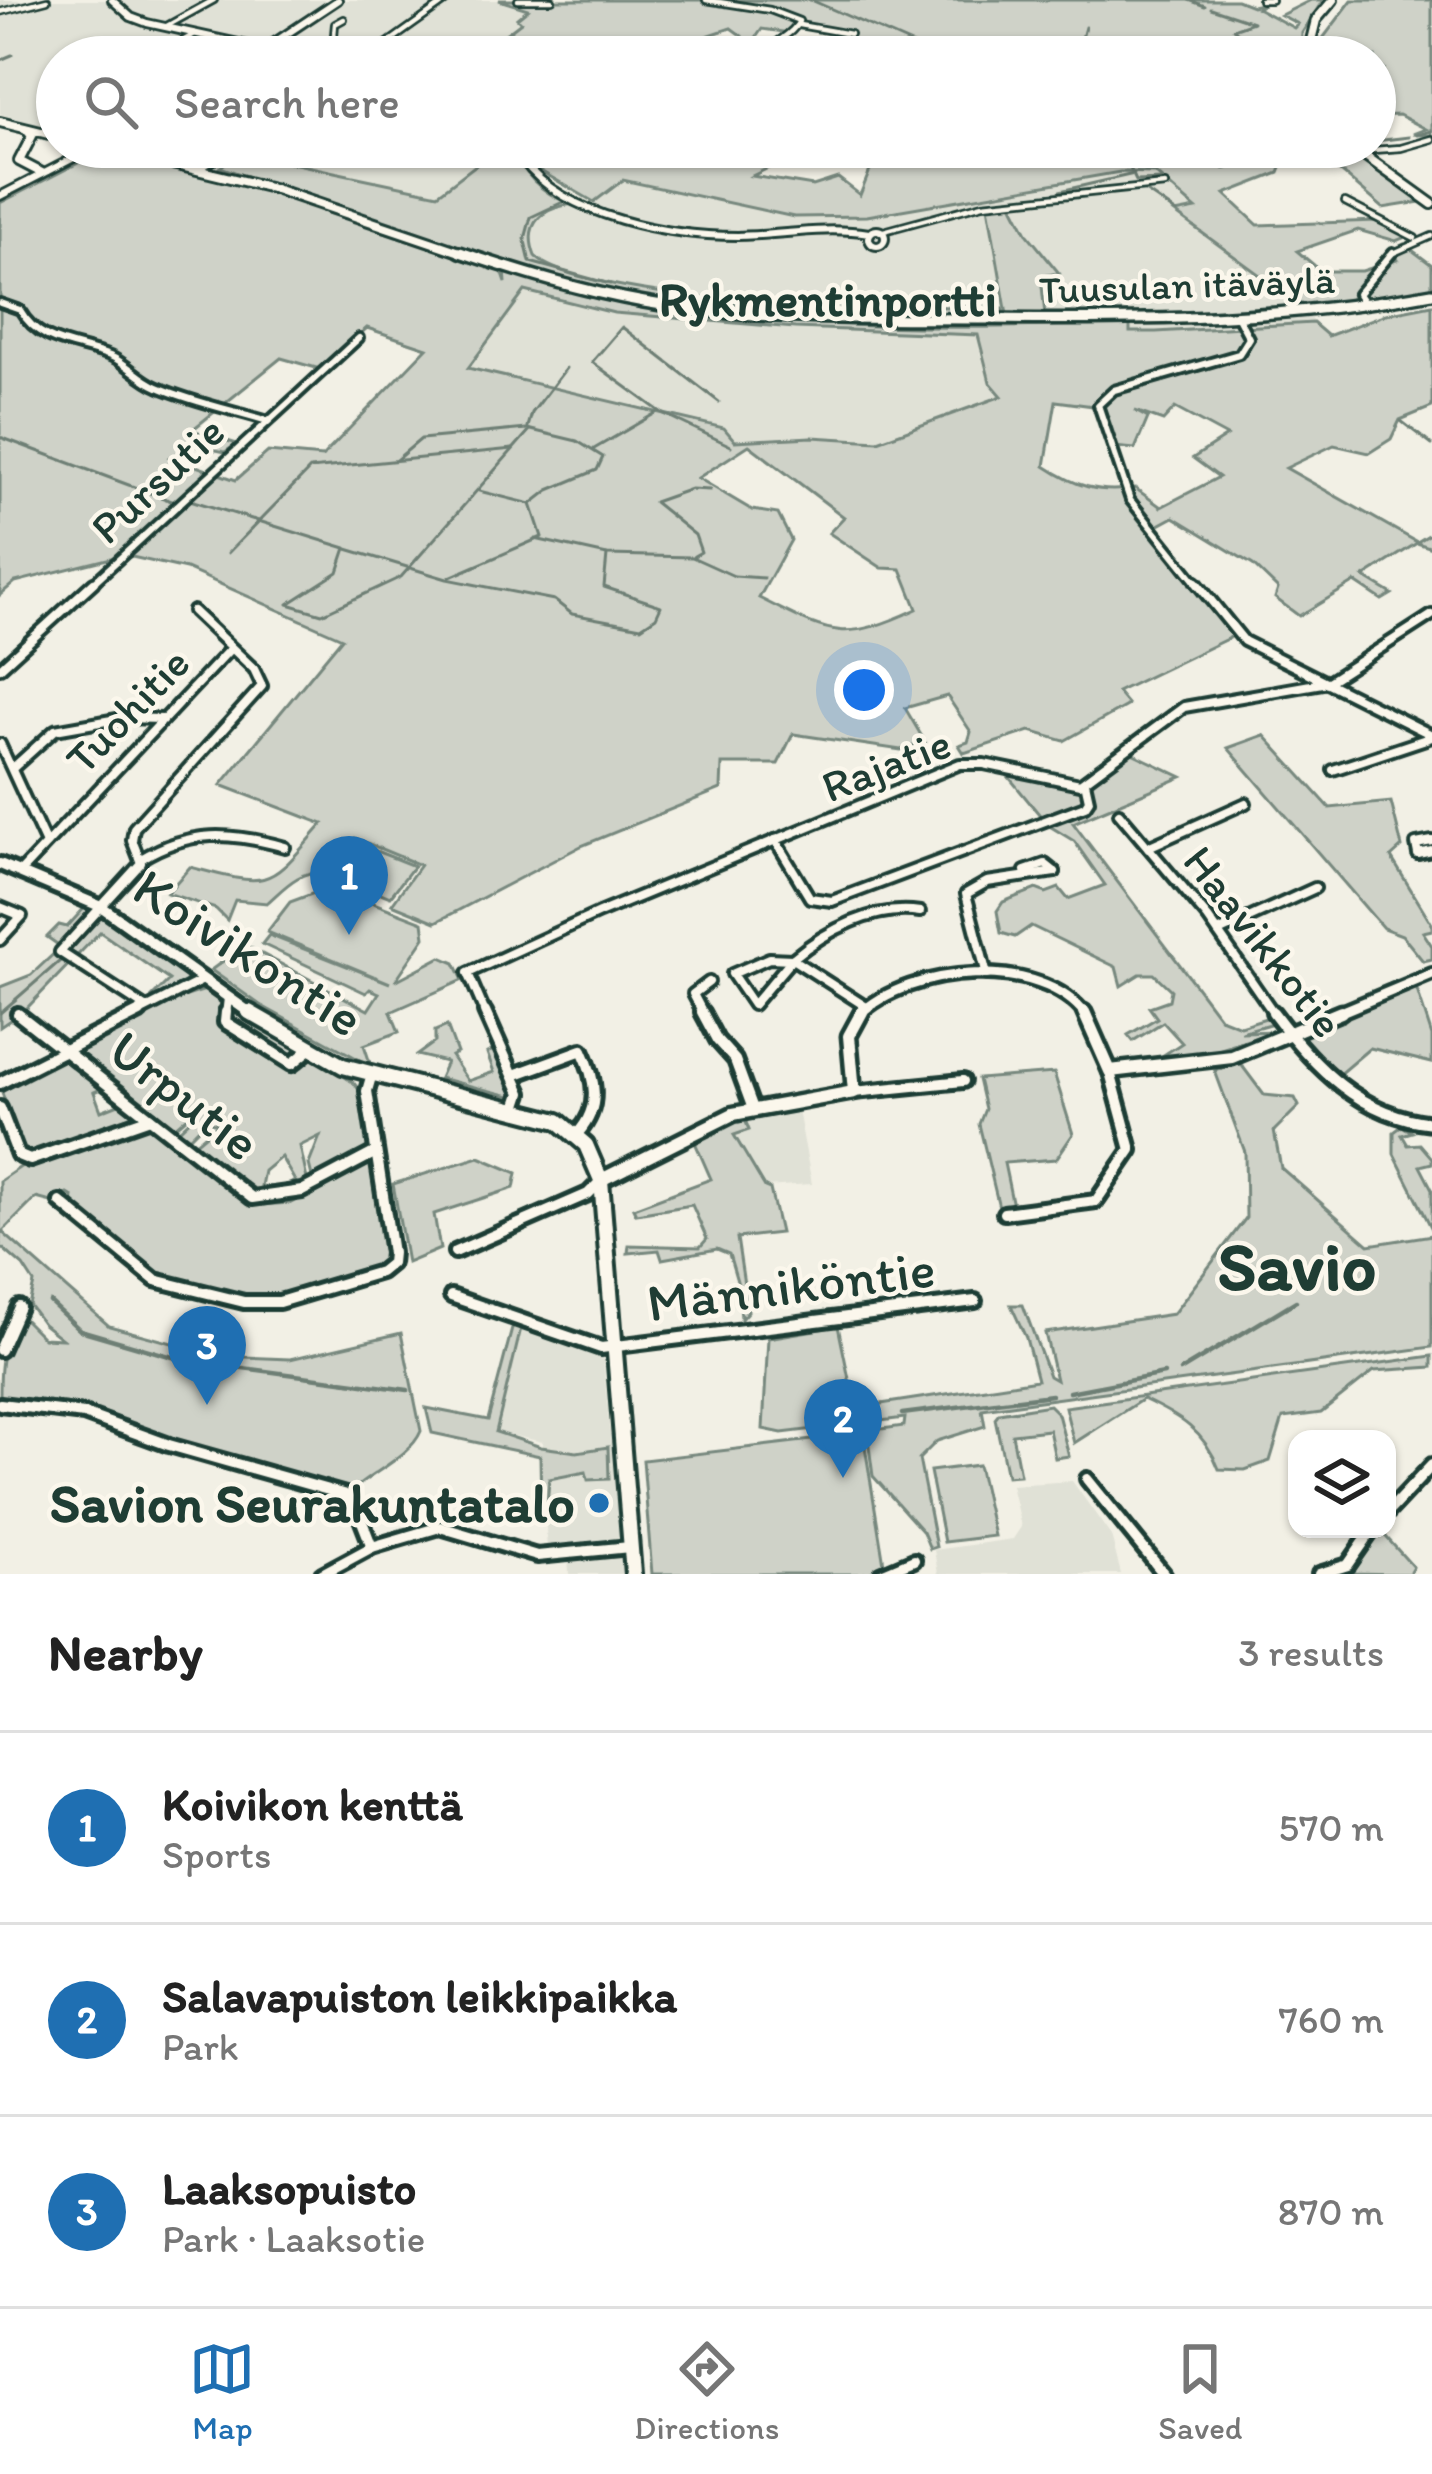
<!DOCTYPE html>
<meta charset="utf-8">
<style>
body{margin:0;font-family:Itim,sans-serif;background:#f6f6f6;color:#222}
.controls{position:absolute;right:36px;bottom:36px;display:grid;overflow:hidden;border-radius:24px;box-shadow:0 3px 9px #0004}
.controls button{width:108px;height:108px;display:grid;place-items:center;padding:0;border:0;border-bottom:3px solid #e0e0e0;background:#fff;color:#222;font:60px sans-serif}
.you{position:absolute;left:864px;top:690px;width:42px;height:42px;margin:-30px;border:9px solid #fff;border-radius:50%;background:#1a73e8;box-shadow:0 0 0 18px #1a73e833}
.badge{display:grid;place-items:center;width:78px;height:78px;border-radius:50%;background:#1f6fb2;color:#fff;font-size:39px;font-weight:700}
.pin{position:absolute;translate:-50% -99px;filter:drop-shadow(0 3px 6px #0008)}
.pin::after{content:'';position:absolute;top:63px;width:42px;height:36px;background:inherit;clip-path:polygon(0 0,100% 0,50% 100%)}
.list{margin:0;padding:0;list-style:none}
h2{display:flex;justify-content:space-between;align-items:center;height:156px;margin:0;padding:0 48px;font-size:51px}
h2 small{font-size:39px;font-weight:400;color:#767676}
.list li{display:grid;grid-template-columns:78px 1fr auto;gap:36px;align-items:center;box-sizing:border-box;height:192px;padding:0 48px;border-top:3px solid #e0e0e0}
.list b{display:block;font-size:45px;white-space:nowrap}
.list p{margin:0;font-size:39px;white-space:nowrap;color:#767676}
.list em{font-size:39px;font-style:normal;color:#767676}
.icon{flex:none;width:66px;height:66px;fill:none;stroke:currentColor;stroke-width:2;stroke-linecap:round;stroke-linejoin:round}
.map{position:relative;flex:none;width:1432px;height:1574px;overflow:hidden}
.search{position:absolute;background:#fff;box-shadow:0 3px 9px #0004;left:36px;right:36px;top:36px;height:132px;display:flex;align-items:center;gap:30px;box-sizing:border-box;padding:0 42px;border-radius:66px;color:#767676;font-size:45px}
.sheet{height:732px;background:#fff}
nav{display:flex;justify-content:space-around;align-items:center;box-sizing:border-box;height:168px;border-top:3px solid #e0e0e0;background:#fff;font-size:33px;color:#767676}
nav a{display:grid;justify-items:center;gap:6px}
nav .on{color:#1f6fb2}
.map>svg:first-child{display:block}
.built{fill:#e0e1d6}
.green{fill:#cfd2c8;stroke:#77887e;stroke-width:3;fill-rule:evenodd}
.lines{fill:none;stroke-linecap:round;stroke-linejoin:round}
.stream-far1{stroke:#6e7f75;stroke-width:3}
.stream{stroke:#6e7f75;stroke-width:4.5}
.minor-far3-casing{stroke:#1f3d34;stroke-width:10}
.minor-far2-casing{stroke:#1f3d34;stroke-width:14}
.minor-far1-casing{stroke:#1f3d34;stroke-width:16}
.minor-casing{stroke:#1f3d34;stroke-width:20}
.tertiary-far2-casing{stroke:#1f3d34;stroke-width:12}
.tertiary-far1-casing{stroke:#1f3d34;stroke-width:18}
.tertiary-casing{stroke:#1f3d34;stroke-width:21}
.secondary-far1-casing{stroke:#1f3d34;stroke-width:20}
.secondary-casing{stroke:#1f3d34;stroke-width:22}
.primary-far1-casing{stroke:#1f3d34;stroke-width:14}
.primary-casing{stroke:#1f3d34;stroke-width:16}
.minor-far3{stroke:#fbf7ec;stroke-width:4.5}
.minor-far2{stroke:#fbf7ec;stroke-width:6}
.minor-far1{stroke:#fbf7ec;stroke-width:8}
.minor{stroke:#fbf7ec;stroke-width:10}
.tertiary-far2{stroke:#fbf7ec;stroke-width:6}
.tertiary-far1{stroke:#fbf7ec;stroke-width:9}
.tertiary{stroke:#fbf7ec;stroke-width:12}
.secondary-far1{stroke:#fbf7ec;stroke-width:10}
.secondary{stroke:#fbf7ec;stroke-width:14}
.primary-far1{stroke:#fbf7ec;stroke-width:8}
.primary{stroke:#fbf7ec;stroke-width:9}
.poi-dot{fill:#1f6fb2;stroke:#fbf7ec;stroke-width:4.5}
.labels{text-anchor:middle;stroke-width:9;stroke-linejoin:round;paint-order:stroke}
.far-street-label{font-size:39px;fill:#1f3d34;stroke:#fbf7ec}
.street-label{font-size:45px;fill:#1f3d34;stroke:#fbf7ec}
.far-district-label{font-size:48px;font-weight:bold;fill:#1f3d34;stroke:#fbf7ec}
.near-street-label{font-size:54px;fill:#1f3d34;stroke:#fbf7ec}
.near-poi-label{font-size:54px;font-weight:bold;fill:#1f3d34;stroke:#fbf7ec;text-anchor:end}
.near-district-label{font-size:69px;font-weight:bold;fill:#1f3d34;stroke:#fbf7ec}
</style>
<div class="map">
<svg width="1432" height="1574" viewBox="0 0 1432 1574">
<rect width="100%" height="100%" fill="#f2f0e5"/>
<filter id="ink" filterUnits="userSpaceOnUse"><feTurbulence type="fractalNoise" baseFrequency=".00833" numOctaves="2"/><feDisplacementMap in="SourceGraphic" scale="24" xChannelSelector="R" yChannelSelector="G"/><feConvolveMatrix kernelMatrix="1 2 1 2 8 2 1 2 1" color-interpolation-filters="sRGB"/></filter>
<g filter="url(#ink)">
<g class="built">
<path d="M0,0h332l-85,57h-190v71h-7l-50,-14z"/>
<path d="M346,0h205l-63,47 48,10h-274z"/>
<path d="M256,147h296l-7,9 -60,2 -47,36 -165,-35z"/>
<path d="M1120,172l35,1 42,37 -19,3 127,95 8,15 -157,9h-27l1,-7 -151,1 1,26 9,30 13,14 -124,45 -66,-4 -78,4 -11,-13 -257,-60 59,-77 10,-35 -4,-20 6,-18 18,-12 39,-4 29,-22 171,37 73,-1z"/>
<path d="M797,1105l15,79 -47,3 -31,-52 14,-5 -4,-13z"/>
<path d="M522,1324l81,33 20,217h-54l-1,-21 -21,2 -4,-113 -47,-10z"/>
<path d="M1072,1481l39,55 10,38h-183l-4,-24 79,-11 8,-12 -10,-42z"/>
</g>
<g class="green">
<path d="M499,0h738l15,6 13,-3 -8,5 37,20 4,-4 -17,-9 30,-15h12l-21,33 -1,24h-439l-19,-3 10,-20 -55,-10 -8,9 -28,-4 -17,24 20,4h-65l5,-7h27l10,-14 -11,-8 -57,19 -2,10h-136l-49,-9 34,-26 -4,-4 11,-9z"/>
<path d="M1352,0h80v136l-19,-2 13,-5 -27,-14 -24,1v-6l5,-1 -5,-25 9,-15 -9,-3v-9h-26l-28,-16z"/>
<path d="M246,147h10l17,12 165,35 47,-36h35c5,22 34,42 55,46 -31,3 -53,18 -40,52 28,32 225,49 274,54l5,-8 189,7 1,6 -206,-2 -182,-19 -150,-42 -246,-85z"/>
<path d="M552,147h260l-60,29 61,10 25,-8 22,17 11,-27 -24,-21h503l70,55 -37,6 -68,-58 -26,-2 -10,25 -54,21 33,31 120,-4 30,15 -12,5 -38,-11 -61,21 24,20h41l35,-11 -7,-9 14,-7 28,21v22l-76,17 -51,4 -130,-95 21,-4 -41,-36 -35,-1 -253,44 -73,1 -171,-37 -29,22 -57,-33z"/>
<path d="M92,156c135,1 280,74 409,112l5,15 -1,-13c201,65 415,60 625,54v8h26l157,-9 15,13 58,-22 46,-9v102l-32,13 -9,19 -22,14 -35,-8 -48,23 131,74 15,-9v15l-15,-5 -53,34 28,17 -10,6 -27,-18 -56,34 -24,-18 3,-9 -25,-24 -79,-48 -24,13 85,105 -118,57 11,13 -64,36 -34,-10 -66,22 -5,-8 9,-3 3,-10 -24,-36 -42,12 20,34 -24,8 -108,-16 -15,30h-56l-1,25 -140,57 -145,76 -44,-18 28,-39 -65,-27 -29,34c-27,-2 -40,14 -59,31l-32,-3 -8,20 -11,-11 -49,-16 23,-26c84,22 77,20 133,-43l-102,-39 121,-147 -156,-69 -63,-14 -108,27 -15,13v-392zM525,291l89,22 181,15 183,7 12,47 12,14 -124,45 -66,-4 -77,4 -11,-13 -256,-60zM367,328l60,20 -105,109 -54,-5 -32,28 -66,-23 22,-12 33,7 12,-8 -45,-14 89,-72 39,11zM1056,401l37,5 21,41 21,2 13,-31 -13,-7 28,10 12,-13 52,28 -34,22 26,19 -58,30 -26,-19c-37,6 -60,-2 -90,-22zM749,445l95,72 -15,16 53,35 19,1 16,40c-76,35 -86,25 -158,-11l32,-58 -13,-26 -26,-4 -54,-32z"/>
<path d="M1011,202l17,33 31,38 -18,3 4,39h-38l-19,-109z"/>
<path d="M1264,735l66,73 61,-6 11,45 -11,10 41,67v6l-9,2 9,14v13l-9,2 -21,-26 -19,-7 -155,-180z"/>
<path d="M1132,753l50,24 -109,46 147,195 20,8 29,-9 4,6 -32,9 35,-1 -64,21 -50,4 20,-13 -19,-21 -30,19 -5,-6 29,-17 -8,-11 20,-7 2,-10 -17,-16h-14l-19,12 -5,-19 -85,-41 -16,11 -14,-4 -4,-22 6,-9 33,-13 10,4 13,-5 9,11 37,-14 -31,-44 -26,-16 -45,-55 75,17z"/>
<path d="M356,843l58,23 -24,31 -58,-24z"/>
<path d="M325,889l15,1 83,32 2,15 -30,44 46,-24 14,6 8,17 -72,32 8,20 -35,13 7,21 -111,-61 -49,-35 34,-25 123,65 11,-17 -9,-4 -4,4 -104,-49 7,-9 121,48 -123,-51 23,-30z"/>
<path d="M88,904l266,179 6,8 27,162 -10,17 -95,27 -34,-2 -91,-21 -85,-69 1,-8 -5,-3 -17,8 -15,-4 -34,34 107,94 111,30 70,3 111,-26 20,98c-10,25 -49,41 -69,60l-181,-51 -68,-25 -103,-19c0,-31 0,-55 24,-77l19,19 19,1 -19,-15 -14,-19 5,-22 -11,-17 -23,-20v-65l22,-15v-20l-20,-53 5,-9 57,-29 39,33 -9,4 7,19 20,-8 138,102 32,-2 24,-14 -6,-25 11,-28 -20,10 8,38 -9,4 -18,-31 -17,14 -3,15 23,2 9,-6 3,8 -43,3 -60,-48 25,-21 -12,-3 -19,19 -10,-8 21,-20 -2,-3 -23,20 -98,-78 89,-48 42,-13 -18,-14 -4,10 -33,12 18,-18 -69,-48 -74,77 -26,18v-40l31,-12 30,-28 -14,-10 12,-12 8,2z"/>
<path d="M1416,987l16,49v27l-62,-15 -33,28 -34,-33 3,-10z"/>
<path d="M447,1026l10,27 -6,3 17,25 26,-9 -7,-19 9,-4 18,48 -75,-19 7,-16 -29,-7 18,-13v-11z"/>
<path d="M1240,1063l24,32 31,3 4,8 -25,25 7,37 88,77 63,-10v112l-450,62 3,17 -48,15 -18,18 17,88 -6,2 -7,-17 -50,-56 -6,-45 37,-5 1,-8 -123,15 -19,-4 5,-91 70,-12 17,82 182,-28 -11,-42 -15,-33h12l26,71 7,4 -11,-47 128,-19 73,-96 -1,-66 -30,-81z"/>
<path d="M1054,1073l19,61 -17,25 -52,4 9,43 -14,1 -20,-83 6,-15 -7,-30z"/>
<path d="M744,1117l5,13 -15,5 31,52 5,2 10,44 -43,5 11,73 -7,8 -2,-31 -10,-34 -12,-5 -55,10 -3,-9 -31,3 1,-8 71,2 7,-8 -15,-34 -56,9 -3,-6 78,-29 -17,-39z"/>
<path d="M1402,1126l10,6 -10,3 6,10 12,-1 12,14v5l-12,3 12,23v40l-38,-75v-22z"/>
<path d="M479,1157l38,16 -3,15 -80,26 6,35 -33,14 -14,-79z"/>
<path d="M514,1321l8,3 -26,108 45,15 36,5 31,-5 1,32 -21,1 -2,-8 -37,7 -2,29 -6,-1 -1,-51 -108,-23 -6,-25 62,12z"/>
<path d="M1432,1356v11l-58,4 -53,42 -38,5 -13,43 -25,9 -26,-1c-14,-38 -40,-53 -76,-70l-69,44 -9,-36z"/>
<path d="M1049,1405l9,9 11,42 -14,2 -6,-28 -37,4 8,41 -13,1 -12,-58 4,-5z"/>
<path d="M863,1434l22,136 -25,4h-208l-9,-114z"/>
<path d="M978,1465l16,71 -50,6 -14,-71z"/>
<path d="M1379,1529l34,38 -4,7 -63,-1z"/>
</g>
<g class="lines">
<g class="stream-far1">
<path d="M811,0l130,57"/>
<path d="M1189,0l16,6"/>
<path d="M1211,8l42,14 -20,7 35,28"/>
<path d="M1257,46l23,-4 22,5"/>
<path d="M1077,57l8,-30"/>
<path d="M0,60l12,-5"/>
<path d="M1417,135l15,-4"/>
<path d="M1375,141l34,-4"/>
<path d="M1123,153l13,28 27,-1"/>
<path d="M1060,191l74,-17"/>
<path d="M1145,191l32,22"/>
<path d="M525,239l6,-22 34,-16"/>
<path d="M525,241l5,21 80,22"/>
<path d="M719,402l-97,-75 -30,35 70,51 69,33"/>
<path d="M1401,421l31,24"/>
<path d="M528,427l4,-14 34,-45"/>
<path d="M0,437l177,66"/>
<path d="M594,449l62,-36"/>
<path d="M396,460l25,-21 106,-10 50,12 26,16 -6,13 -48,20 -18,14"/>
<path d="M190,500l156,48 -8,24 -50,32 34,10 79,-37 129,-147"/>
<path d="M535,539l72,16 85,2 42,19 30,2"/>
<path d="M347,549l100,30 107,21 18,14 69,13 15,-10 5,-11 -57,-19 3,-32"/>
<path d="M228,553l82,-84 203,-20"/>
<path d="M694,556l7,-4 -6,-17 -41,-33 37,-13 19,1"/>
<path d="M450,577l92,-40 -11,-33 -52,-13"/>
<path d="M0,1013l60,-52"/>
</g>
<g class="stream">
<path d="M50,1302l30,28 103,30 225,30"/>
<path d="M1180,1371l116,-70"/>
<path d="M1069,1392l95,-18"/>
<path d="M902,1414l149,-19"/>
</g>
<defs>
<g id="minor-far3">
<path d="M518,0h34"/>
<path d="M706,0l64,10 29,11c-8,17 -27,18 -33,36"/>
<path d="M1261,0h10"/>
<path d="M0,12l47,-12"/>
<path d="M799,25l51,9"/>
<path d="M165,27l49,-27"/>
<path d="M777,44l33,6 -3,7"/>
<path d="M154,57l41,-23"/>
<path d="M332,57l3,-33 9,-5"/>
<path d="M368,57l80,-57"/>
<path d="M1359,151l42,-3 31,-9"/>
<path d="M1225,165l54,-18"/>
<path d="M1345,202l70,36"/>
<path d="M880,232l103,-28 182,-19"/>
<path d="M1389,255l43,-19"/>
</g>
<g id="minor-far2">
<path d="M0,303l20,7c20,35 56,33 90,46 17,7 30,24 48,31 34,15 74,23 110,34"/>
<path d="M1365,304l-7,-10 35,-42"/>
<path d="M91,585l268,-247"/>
<path d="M1198,585l-68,-85 -32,-95 16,-15 125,-36 10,-16 -10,-19"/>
</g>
<g id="minor-far1">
<path d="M1196,582l48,59 188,94"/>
<path d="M0,668l94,-86"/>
<path d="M0,744l46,100"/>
<path d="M14,767l41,-37 68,-12 39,1"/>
<path d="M1333,770l99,-33"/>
<path d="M1119,813l89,105 67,97"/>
<path d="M775,840l35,58 22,3 253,-95 4,-6 -4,-18"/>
<path d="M1148,847l98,-44"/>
<path d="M1418,854l-2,-10 16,-3"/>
<path d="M1418,854l14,-3"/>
<path d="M141,859c49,-30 90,-27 144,-12"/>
<path d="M21,871l210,-223"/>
<path d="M1025,871l20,-7 10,8"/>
<path d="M0,907l22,9 -22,24"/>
<path d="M1218,932l97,-44"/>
<path d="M769,958l23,1 -39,46 -21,-31z"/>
<path d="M792,959l73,47"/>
<path d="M792,959c35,-29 82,-54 128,-47"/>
<path d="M987,975l-21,-81 21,-12 68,-10"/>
<path d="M146,1008l-86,-56 81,-89 -9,-23 2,-12 128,-142 -8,-17 -61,-58"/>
<path d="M134,1015l69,-35"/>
<path d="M226,1015l2,-17"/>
<path d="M486,1015l-18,-42 131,-60 361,-149h24l96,20 104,-77 144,-25 104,-67"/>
<path d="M704,1015l-11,-21 16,-12"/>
</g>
<g id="minor">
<path d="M226,1012l-1,10 67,42 17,-14"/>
<path d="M485,1012l36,81 -5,15"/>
<path d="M702,1012l15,28 18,20 18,49"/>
<path d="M1273,1012c41,55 88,104 159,111"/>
<path d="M18,1014l234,184 50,-7 74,-39"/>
<path d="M514,1075l68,-25c14,30 19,57 -4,83"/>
<path d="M0,1083l140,-71"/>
<path d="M854,1092l109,-11"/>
<path d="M0,1108l18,47 12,5 120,-42"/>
<path d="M60,1202l95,78 89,22h35l101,-30 11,-9 1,-10 -25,-162 4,-14"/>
<path d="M1004,1213l92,-12 35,-51 -21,-78"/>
<path d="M455,1252l133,-58 11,-11"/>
<path d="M451,1296l150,52 374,-47"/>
<path d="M0,1350l19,-43"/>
<path d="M0,1404l84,10 85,31 177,50 10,11 16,41"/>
<path d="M1087,1479l77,95"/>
<path d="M1387,1513l45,-48"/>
<path d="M322,1574l50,-27 68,-20 97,29 93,-9"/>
<path d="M881,1574l33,-14"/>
<path d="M1319,1574l29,-9 25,-36"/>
</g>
<g id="tertiary-far2">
<path d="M112,0l19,17 16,6 156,34"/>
<path d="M252,57l86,-57"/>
<path d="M532,147l-9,14c43,57 147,75 215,75 45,-1 86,-10 131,-3"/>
<path d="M0,196l95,-49"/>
<circle cx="877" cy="238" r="8"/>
</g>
<g id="tertiary-far1">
<path d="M859,1015c51,-50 182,-60 227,0"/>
<path d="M1334,1015l98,-41"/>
</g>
<g id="tertiary">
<path d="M1084,1012l26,59 122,-14 109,-45"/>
<path d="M601,1180l132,-66 121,-22 -5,-56 13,-24"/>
</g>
<path id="secondary-far1" d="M0,864l102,43 151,108"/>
<path id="secondary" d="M249,1012l94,54 215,55 28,24 15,35 32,394"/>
<g id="primary-far1">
<path d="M1307,57l9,-37 17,-20"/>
<path d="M0,122l57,14"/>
<path d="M26,129l6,7 -13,25 23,12"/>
<path d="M102,147l170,41 197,67"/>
<path d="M1353,147l79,57"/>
<path d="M200,167l35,-20"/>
</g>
<path id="primary" d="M460,252c60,20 121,39 184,50 113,20 230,16 344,17 150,2 297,1 444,-26"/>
</defs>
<use href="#minor-far3" class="minor-far3-casing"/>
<use href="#minor-far2" class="minor-far2-casing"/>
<use href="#minor-far1" class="minor-far1-casing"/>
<use href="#minor" class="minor-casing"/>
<use href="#tertiary-far2" class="tertiary-far2-casing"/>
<use href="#tertiary-far1" class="tertiary-far1-casing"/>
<use href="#tertiary" class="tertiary-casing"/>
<use href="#secondary-far1" class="secondary-far1-casing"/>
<use href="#secondary" class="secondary-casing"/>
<use href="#primary-far1" class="primary-far1-casing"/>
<use href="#primary" class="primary-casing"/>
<use href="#minor-far3" class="minor-far3"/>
<use href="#minor-far2" class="minor-far2"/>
<use href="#minor-far1" class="minor-far1"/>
<use href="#minor" class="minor"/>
<use href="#tertiary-far2" class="tertiary-far2"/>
<use href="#tertiary-far1" class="tertiary-far1"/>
<use href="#tertiary" class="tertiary"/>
<use href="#secondary-far1" class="secondary-far1"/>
<use href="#secondary" class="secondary"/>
<use href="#primary-far1" class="primary-far1"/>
<use href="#primary" class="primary"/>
</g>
</g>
<circle class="poi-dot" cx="599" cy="1503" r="12"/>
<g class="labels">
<g class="far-street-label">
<text transform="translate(1187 284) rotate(-2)" y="14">Tuusulan itäväylä</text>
</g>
<g class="street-label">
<text transform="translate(157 479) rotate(-43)" y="16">Pursutie</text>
<text transform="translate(127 710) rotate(-46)" y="16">Tuohitie</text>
<text transform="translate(886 764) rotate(-21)" y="16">Rajatie</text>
<text transform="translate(1264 941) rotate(52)" y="16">Haavikkotie</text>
</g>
<g class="far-district-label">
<text x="828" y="316">Rykmentinportti</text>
</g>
<g class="near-street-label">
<text transform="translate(249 952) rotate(33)" y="19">Koivikontie</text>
<text transform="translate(185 1095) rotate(38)" y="19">Urputie</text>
<text transform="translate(791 1285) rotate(-7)" y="19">Männiköntie</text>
</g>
<g class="near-poi-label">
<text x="575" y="1522">Savion Seurakuntatalo</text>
</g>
<g class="near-district-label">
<text x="1297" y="1290">Savio</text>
</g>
</g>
</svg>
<div class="controls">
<button><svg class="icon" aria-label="layers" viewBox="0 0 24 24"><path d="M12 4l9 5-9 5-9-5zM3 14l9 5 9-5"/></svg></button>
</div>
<div class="you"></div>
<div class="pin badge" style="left:349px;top:935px">1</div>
<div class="pin badge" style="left:843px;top:1478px">2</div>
<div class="pin badge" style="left:207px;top:1405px">3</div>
<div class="search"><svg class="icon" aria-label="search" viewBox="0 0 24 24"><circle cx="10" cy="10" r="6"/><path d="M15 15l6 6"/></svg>Search here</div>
</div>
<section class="sheet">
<h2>Nearby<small>3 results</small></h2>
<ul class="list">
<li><span class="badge">1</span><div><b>Koivikon kenttä</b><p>Sports</p></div><em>570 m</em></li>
<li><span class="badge">2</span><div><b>Salavapuiston leikkipaikka</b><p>Park</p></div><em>760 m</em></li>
<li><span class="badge">3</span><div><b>Laaksopuisto</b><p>Park · Laaksotie</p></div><em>870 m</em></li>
</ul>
</section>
<nav>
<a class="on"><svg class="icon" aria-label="map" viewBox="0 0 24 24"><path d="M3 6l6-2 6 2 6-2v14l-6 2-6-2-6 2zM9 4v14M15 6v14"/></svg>Map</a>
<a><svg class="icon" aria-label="directions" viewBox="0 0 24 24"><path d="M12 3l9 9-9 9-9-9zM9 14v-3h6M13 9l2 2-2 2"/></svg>Directions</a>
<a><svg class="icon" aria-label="saved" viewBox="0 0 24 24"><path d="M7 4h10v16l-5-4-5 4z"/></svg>Saved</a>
</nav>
